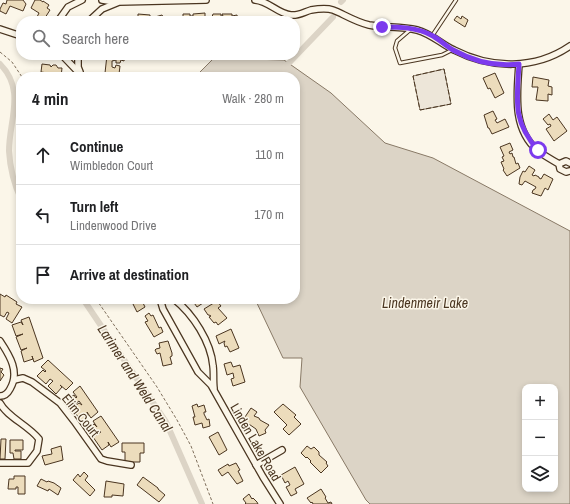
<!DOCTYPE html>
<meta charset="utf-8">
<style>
body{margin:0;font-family:"Archivo Narrow",sans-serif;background:#f2f2f2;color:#202124}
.controls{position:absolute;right:12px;bottom:12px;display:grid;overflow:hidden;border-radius:8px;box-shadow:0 2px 6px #0003}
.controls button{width:36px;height:36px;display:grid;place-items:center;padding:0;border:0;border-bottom:1px solid #e0e0e0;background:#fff;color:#202124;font:20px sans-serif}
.stop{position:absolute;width:12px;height:12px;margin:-9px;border:3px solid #7c3aed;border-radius:50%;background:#fff}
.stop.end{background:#7c3aed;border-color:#fff;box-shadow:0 1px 4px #0008}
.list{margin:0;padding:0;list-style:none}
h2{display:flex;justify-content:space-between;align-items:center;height:52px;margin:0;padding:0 16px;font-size:17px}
h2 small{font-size:13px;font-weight:400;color:#757577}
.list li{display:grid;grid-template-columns:26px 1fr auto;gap:12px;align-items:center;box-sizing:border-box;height:60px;padding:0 16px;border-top:1px solid #e0e0e0}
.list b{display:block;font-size:15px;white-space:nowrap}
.list p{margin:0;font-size:13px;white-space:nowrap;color:#757577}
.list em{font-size:13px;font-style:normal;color:#757577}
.icon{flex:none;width:22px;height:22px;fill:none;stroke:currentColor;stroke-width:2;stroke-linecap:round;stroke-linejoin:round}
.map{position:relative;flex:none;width:570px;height:504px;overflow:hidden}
.search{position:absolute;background:#fff;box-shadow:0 2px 6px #0003;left:16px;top:16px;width:284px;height:44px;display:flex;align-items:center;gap:10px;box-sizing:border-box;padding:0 14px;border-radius:16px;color:#757577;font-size:15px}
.panel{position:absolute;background:#fff;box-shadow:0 2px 6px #0003;left:16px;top:72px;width:284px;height:232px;border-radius:16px}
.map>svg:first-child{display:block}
.green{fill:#ede6d9;stroke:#887966}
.water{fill:#dcd4c6;stroke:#887966;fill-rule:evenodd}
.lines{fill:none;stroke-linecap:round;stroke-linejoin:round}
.canal{stroke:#dcd4c6;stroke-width:6}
.building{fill:#ecdcbc;stroke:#4a3520}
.lane-casing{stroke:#4a3520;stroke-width:4.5}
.street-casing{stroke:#4a3520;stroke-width:8}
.path{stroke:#7f6f5c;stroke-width:1;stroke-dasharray:3 2;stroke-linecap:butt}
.lane{stroke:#fbf6e9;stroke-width:2.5}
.street{stroke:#fbf6e9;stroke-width:5.5}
.fence{stroke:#4a3520;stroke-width:1;stroke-dasharray:5 2;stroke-linecap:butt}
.route{stroke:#7c3aed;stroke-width:5}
.labels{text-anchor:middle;stroke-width:3;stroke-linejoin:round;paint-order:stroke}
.street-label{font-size:13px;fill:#4a3520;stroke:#fbf6e9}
.water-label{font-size:14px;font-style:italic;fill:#4a3520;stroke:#fbf6e9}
</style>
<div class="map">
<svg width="570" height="504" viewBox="0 0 570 504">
<rect width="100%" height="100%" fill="#fbf6e9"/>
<path class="green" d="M444,69l7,35 -31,6 -7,-34z"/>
<path class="water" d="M214,58l70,2 47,33 54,50 48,15 137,73v273h-200l-4,-4 -66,-113 2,-29h-19l-28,-59h40v-222h-100zM525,387h30v102h-30z"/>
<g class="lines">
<g class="canal">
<path d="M341,2l2,-2"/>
<path d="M0,64c26,26 9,56 9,87 1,17 5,33 12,48"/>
<path d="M288,64l45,-47"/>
<path d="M83,299l83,123 36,82"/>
</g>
</g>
<g class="building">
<path d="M7,0h16l3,4 -3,7 -13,-5 -4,8 -6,-3v-2l3,-6 3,1z"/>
<path d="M35,0h5l3,2v-1l6,4 -2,3 3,2 -7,11 -7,-2 3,-6 -8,-5z"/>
<path d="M205,13v8h-22v-7h7v2h3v-2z"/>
<path d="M138,14l12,1v6h-16l4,-3z"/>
<path d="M213,14h8v2h2l-1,-2h10v2l5,-1 1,6h-24v-4h-2z"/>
<path d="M162,15l3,5 7,-3 2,4h-18l-1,-4z"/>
<path d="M457,16l4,3 1,-3 6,4 -3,7 -11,-7z"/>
<path d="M254,18l17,1v2h-25v-2h8z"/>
<path d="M107,55h18l-1,6 -3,-1 -1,3h-4v-3l-4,1v6l3,1 1,-3 4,1 -1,8 -14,-1z"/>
<path d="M42,64l8,1 1,2 2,-2h3l2,3h4l-1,9h-11v-1l-2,-1v-2l-7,-1z"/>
<path d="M495,73l9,20 -9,5 -5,-10 -2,1 -5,-11z"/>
<path d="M533,77l16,3 -1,6 4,1v8l-4,-1v7l-12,-1 2,-13h-6z"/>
<path d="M493,111l4,8 -2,1 2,3 8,-4 4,8 -17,7 -3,-6h-1l-4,-13z"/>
<path d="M549,114l4,6 4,-3 10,14 -13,10 -8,-12 5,-3 -1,-2 -2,1 -5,-6z"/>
<path d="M510,143l3,7 -4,2 1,2 2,-1 1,4h1l2,7 2,-1 2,5 -13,8 -4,-6 1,-1 -3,-7 3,-1 -2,-4 2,-1 -4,-9z"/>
<path d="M529,166l6,4 -3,5 2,1 1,-1 4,2v1l2,1 3,-5 9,5 -5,11 -3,-2 -4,8 -9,-3 1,-3 2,-1 1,-2 -11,-6 -3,4 -3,-1 1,-7 3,-6 2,1z"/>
<path d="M0,294l5,3 1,-2 11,7 -1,2 6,3 -10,16 -6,-4 3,-6 -2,-1 -3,5 -4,-2z"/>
<path d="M128,299h13l4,8 -8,5 -6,-12z"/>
<path d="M194,299h8l-1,1 2,3 -6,4 -5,-7z"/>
<path d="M217,301l4,5 -3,2 9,10 -9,7 -2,-3 -2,1 -5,-6 2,-1 -2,-1h-1l-4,-6z"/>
<path d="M149,313l2,3 2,-1 6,13 2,-1 2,5 -9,5 -9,-15 3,-1 -3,-5z"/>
<path d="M29,317l14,41 -9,4 -2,-6 1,3 -9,3 -3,-11 6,-3 -6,2 -5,-13 7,-3 -7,2 -4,-11 9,-3 2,3 -2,-5z"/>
<path d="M231,329l8,19 -9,4 -3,-6 -2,1 -1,-4 1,-2 -6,3 -3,-8z"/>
<path d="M168,341l4,12v3l-2,1 2,7 -9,2 -3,-13 -3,1 -2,-4 1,-1 4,-1 -1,-5z"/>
<path d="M48,360l25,23 -7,7 -6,-5 2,2 -6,7 -8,-8 5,-5 -3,-2 -4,5 -9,-8 6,-6 2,2 1,-1 -5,-4z"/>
<path d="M231,362l2,5 7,-2 5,17 -12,4 -2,-7 3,-1 -1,-5 -6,2 -3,-11z"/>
<path d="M0,368l3,1 -2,3 3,3 -4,6z"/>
<path d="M80,386l18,26 -7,6 -4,-6 1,4 -7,5 -9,-13 7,-5 3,2 -3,-4 -8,6 -5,-7 8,-5 2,3 1,-1 -4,-5z"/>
<path d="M197,404l1,3 6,-2 2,7h-2v2l3,6 2,-1 1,7 -7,2 -1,-5 -7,2 -2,-8h2l-3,-11z"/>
<path d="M283,404l13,11 -2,2 7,7 -12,11 -6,-6 4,-4 -13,-13z"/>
<path d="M251,408l6,4 -3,4 5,2 1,2 9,5 -4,5 1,3 -7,3 -3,-7 -13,-9z"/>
<path d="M101,416l18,26 -8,5 -3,-5 1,3 -7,5 -9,-13 8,-5 -1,-1 -8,5 -5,-7 7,-5 3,3 -4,-6z"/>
<path d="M218,432l9,18 -8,5 -10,-18z"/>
<path d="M1,439h5l-1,20h-5z"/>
<path d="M10,440h13v10h-8v1h6v8h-7l-1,-6h-3z"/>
<path d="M122,443h22v10h-4v9h-15v-10h-3z"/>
<path d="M61,446l2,14 -18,5 -3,-9 10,-2 -1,-5z"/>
<path d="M307,446l4,3 3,-2 5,5v3l8,7 -1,1 2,3 -7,7 -11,-11 1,-1 -4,-4 -1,1 -5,-5z"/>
<path d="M236,463l4,7 -2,1 5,10 -6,3 -9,-12 -6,4 -4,-6 10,-6 1,2z"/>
<path d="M295,467l9,17 -9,5 2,4 -6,3 -5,-9 4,-2 -2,-4 -3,2 -4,-8z"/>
<path d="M84,472l4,4 -3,4 10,10 -5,6 -17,-16 5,-6 2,3z"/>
<path d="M14,476h11v18h-7v-7h-2v2h-8l1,-10h5z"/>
<path d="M143,477l15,11v1l7,6 -6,7 -22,-17z"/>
<path d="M41,479l6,3 1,-1 6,2 7,5 -3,7 -9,-6 -1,2 -11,-5z"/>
<path d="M106,481l18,3 -1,12 -11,-1v2h-8z"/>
<path d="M321,489l5,8 -1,1 3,5 3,-1 1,2h-19l-1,-2 -1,1 -4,-5z"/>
<path d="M249,494l3,5 1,-1 4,4 1,2h-13l1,-1 -3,-4z"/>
</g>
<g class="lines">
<defs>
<g id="lane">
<path d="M411,29l-14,12 -2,7 5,15 42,-8 10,-5"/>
<path d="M432,36l24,-36"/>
</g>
<g id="street">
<path d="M102,0l13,2"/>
<path d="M255,0c14,1 23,14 36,15 7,1 13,-3 20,-5 6,-1 16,-2 22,0 3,1 7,3 11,5 8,4 16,8 25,10 16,3 32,1 48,5 15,4 24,14 37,20 37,19 81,20 116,-4"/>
<path d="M58,21l10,-14 14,-7"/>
<path d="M89,21l13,-12 17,-7 87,-2"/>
<path d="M0,29l21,7"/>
<path d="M62,55l21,22"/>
<path d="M78,55v12l2,5"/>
<path d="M519,64c-2,30 -7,65 19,87 7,5 14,9 21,13l1,5 6,3 4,-1"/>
<path d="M559,164l7,-3 4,2"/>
<path d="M160,299l3,10 35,63 13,13 52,92 17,27"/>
<path d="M174,299c19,15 37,43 39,67 1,7 0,15 1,22"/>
<path d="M0,341c10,15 20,31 10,48 -2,4 -5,7 -10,7"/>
<path d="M14,380l9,-2 9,4 28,21 14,18 27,38 6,2 24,4"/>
<path d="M0,403c7,14 28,22 39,36l-2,12 -9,12h-28"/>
<path d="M256,465l26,-15"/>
</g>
</defs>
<use href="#lane" class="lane-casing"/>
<use href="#street" class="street-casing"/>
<g class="path">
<path d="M0,52l12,10 10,15"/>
<path d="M96,299l61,88 20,33 14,26 22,58"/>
</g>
<use href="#lane" class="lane"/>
<use href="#street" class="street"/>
<path class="fence" d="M444,69l7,35 -31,6 -7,-34z"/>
</g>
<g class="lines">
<path class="route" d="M382,27c17,0 35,0 51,9 7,4 13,10 20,14 20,11 43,17 66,14 -2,36 -7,57 19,86"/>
</g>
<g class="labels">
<g class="street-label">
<text transform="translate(81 415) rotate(51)" y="5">Elim Court</text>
<text transform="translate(256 442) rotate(60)" y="5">Linden Lake Road</text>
</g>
<g class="water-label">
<text x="425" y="308">Lindenmeir Lake</text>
<text transform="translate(135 378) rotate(57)" y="5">Larimer and Weld Canal</text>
</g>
</g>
</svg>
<div class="controls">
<button>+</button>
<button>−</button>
<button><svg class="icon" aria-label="layers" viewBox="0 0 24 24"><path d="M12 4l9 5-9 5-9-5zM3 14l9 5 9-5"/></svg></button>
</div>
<div class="stop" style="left:538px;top:150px"></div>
<div class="stop end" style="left:382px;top:27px"></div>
<div class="search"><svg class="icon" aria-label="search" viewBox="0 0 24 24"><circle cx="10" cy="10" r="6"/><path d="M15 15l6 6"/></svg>Search here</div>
<section class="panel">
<h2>4 min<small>Walk · 280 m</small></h2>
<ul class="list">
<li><svg class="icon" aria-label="ahead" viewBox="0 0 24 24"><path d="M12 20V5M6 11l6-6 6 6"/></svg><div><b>Continue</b><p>Wimbledon Court</p></div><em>110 m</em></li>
<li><svg class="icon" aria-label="left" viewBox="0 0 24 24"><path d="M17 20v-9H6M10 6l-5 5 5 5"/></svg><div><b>Turn left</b><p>Lindenwood Drive</p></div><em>170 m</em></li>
<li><svg class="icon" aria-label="arrive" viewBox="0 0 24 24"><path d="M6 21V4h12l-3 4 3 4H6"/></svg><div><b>Arrive at destination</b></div></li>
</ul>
</section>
</div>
